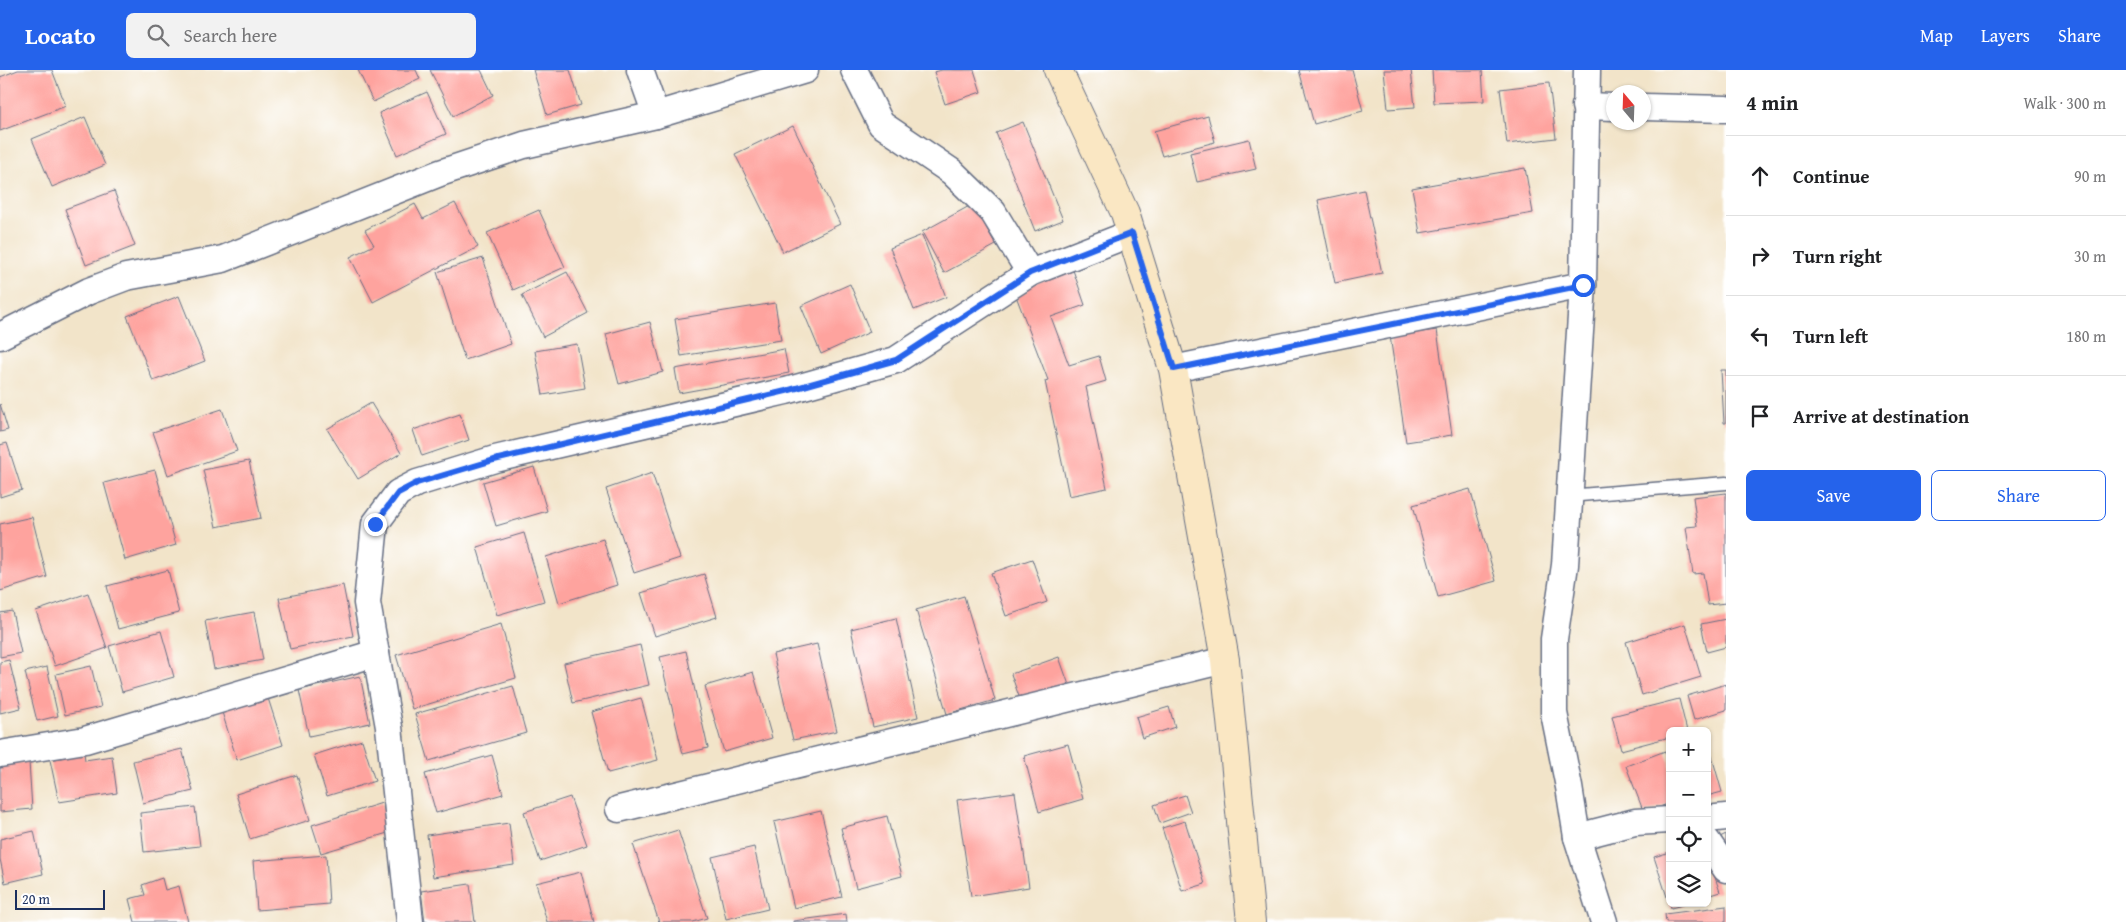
<!DOCTYPE html>
<meta charset="utf-8">
<style>
body{margin:0;font-family:"Gentium Book Plus",serif;background:#f2f2f2;color:#202124}
.controls{position:absolute;right:15px;bottom:15px;display:grid;overflow:hidden;border-radius:8px;box-shadow:0 1px 4px #0004}
.controls button{width:45px;height:45px;display:grid;place-items:center;padding:0;border:0;border-bottom:1px solid #e0e0e0;background:#fff;color:#202124;font:25px sans-serif}
.compass{position:absolute;left:1606px;top:15px;width:45px;height:45px;border-radius:50%;background:#fff;box-shadow:0 1px 4px #0004;rotate:341deg}
.scale{position:absolute;left:15px;bottom:12px;width:90px;box-sizing:border-box;padding-left:5px;border:2px solid #1b2f5e;border-top:0;font-size:14px;line-height:18px;white-space:nowrap;color:#1b2f5e;-webkit-text-stroke:4px #fff;paint-order:stroke}
.stop{position:absolute;width:15px;height:15px;margin:-11px;border:4px solid #2563eb;border-radius:50%;background:#fff}
.stop.end{background:#2563eb;border-color:#fff;box-shadow:0 1px 5px #0008}
.list{margin:0;padding:0;list-style:none}
h2{display:flex;justify-content:space-between;align-items:center;height:65px;margin:0;padding:0 20px;font-size:21px}
h2 small{font-size:16px;font-weight:400;color:#757577}
.list li{display:grid;grid-template-columns:32px 1fr auto;gap:15px;align-items:center;box-sizing:border-box;height:80px;padding:0 20px;border-top:1px solid #e0e0e0}
.list b{display:block;font-size:19px;white-space:nowrap}
.list em{font-size:16px;font-style:normal;color:#757577}
.actions{display:flex;gap:10px;padding:15px 20px}
.actions a{flex:1;padding:11px 0;border:1px solid #2563eb;border-radius:8px;text-align:center;font-size:18px;color:#2563eb}
.actions .main{background:#2563eb;color:#fff}
.icon{flex:none;width:28px;height:28px;fill:none;stroke:currentColor;stroke-width:2;stroke-linecap:round;stroke-linejoin:round}
.map{position:relative;flex:none;width:1726px;height:852px;overflow:hidden}
header{display:flex;align-items:center;gap:30px;box-sizing:border-box;height:70px;padding:0 25px;background:#2563eb;color:#fff}
header strong{font-size:24px}
nav{display:flex;gap:28px;margin-inline-start:auto;font-size:18px}
.search{width:350px;height:45px;background:#f2f2f2;display:flex;align-items:center;gap:12px;box-sizing:border-box;padding:0 18px;border-radius:8px;color:#757577;font-size:19px}
main{display:flex}
aside{flex:1;background:#fff}
.map>svg:first-child{display:block}
.building{fill:#fea39e}
.lines{fill:none;stroke-linecap:round;stroke-linejoin:round}
.lane-casing{stroke:#666e83;stroke-width:15}
.street-casing{stroke:#666e83;stroke-width:29}
.secondary-casing{stroke:#666e83;stroke-width:30}
.lane{stroke:#fff;stroke-width:12}
.street{stroke:#fff;stroke-width:26}
.secondary{stroke:#fae7c3;stroke-width:28}
.route{stroke:#2563eb;stroke-width:6}
</style>
<header>
<strong>Locato</strong>
<div class="search"><svg class="icon" aria-label="search" viewBox="0 0 24 24"><circle cx="10" cy="10" r="6"/><path d="M15 15l6 6"/></svg>Search here</div>
<nav><a>Map</a><a>Layers</a><a>Share</a></nav>
</header>
<main>
<div class="map">
<svg width="1726" height="852" viewBox="0 0 1726 852">
<rect width="100%" height="100%" fill="#fff"/>
<filter id="ink" filterUnits="userSpaceOnUse"><feTurbulence type="fractalNoise" baseFrequency=".02" numOctaves="2"/><feDisplacementMap in="SourceGraphic" scale="10" xChannelSelector="R" yChannelSelector="G"/><feConvolveMatrix kernelMatrix="1 2 1 2 8 2 1 2 1" color-interpolation-filters="sRGB"/></filter>
<filter id="wash" filterUnits="userSpaceOnUse"><feTurbulence type="fractalNoise" baseFrequency=".0096" numOctaves="4" result="noise"/><feDisplacementMap in="SourceGraphic" scale="20" xChannelSelector="R" yChannelSelector="G"/><feGaussianBlur stdDeviation="1.12" result="paint"/><feColorMatrix in="noise" values="0 0 0 0 0 0 0 0 0 0 0 0 0 0 0 0 0 1.4 0 .05"/><feComposite in="paint" operator="in"/></filter>
<g filter="url(#wash)">
<rect width="100%" height="100%" fill="#f2e4c9"/>
<g id="blocks">
<g class="building">
<path d="M18,0h34l14,36 -66,25v-54z"/>
<path d="M358,0h58l4,9 -47,23z"/>
<path d="M430,0h51l12,25 -40,21z"/>
<path d="M533,0h37l11,35 -34,10z"/>
<path d="M942,0h32l7,22 -36,12 -11,-32z"/>
<path d="M1299,0h53l11,41 -49,13z"/>
<path d="M1384,0h27l4,37 -27,2z"/>
<path d="M1432,0h50l2,31 -50,2z"/>
<path d="M1549,13l7,55 -49,6 -7,-55z"/>
<path d="M427,22l19,42 -49,21 -18,-42z"/>
<path d="M1208,46l7,26 -53,14 -8,-25z"/>
<path d="M85,47l20,48 -53,22 -20,-48z"/>
<path d="M1023,52l40,98 -28,11 -39,-98z"/>
<path d="M793,56l47,98 -57,28 -48,-98z"/>
<path d="M1249,69l7,30 -59,13 -7,-29z"/>
<path d="M1525,98l8,45 -113,20 -8,-45z"/>
<path d="M1364,120l18,83 -47,10 -17,-83z"/>
<path d="M114,121l21,55 -49,19 -21,-56z"/>
<path d="M455,133l23,44 -105,55 -23,-45 24,-12 -9,-15 50,-26 8,15z"/>
<path d="M973,134l23,41 -52,28 -22,-41z"/>
<path d="M539,140l26,57 -52,23 -26,-57z"/>
<path d="M922,165l24,62 -32,13 -24,-62z"/>
<path d="M483,188l28,86 -46,16 -28,-88z"/>
<path d="M1073,200l12,35 -34,12 18,48 30,-9 7,25 -20,6 21,101 -38,8 -24,-115 3,-1 -32,-84 12,-5 -2,-5z"/>
<path d="M567,202l21,41 -45,24 -21,-42z"/>
<path d="M850,214l20,48 -49,22 -20,-48z"/>
<path d="M179,226l26,65 -52,20 -26,-65z"/>
<path d="M775,233l6,37 -100,16 -6,-37z"/>
<path d="M650,252l13,50 -44,12 -13,-50z"/>
<path d="M1437,260l15,105 -46,7 -16,-106z"/>
<path d="M577,274l8,44 -42,7 -8,-44z"/>
<path d="M784,279l5,24 -110,20 -4,-24z"/>
<path d="M1721,300h5v53h-2z"/>
<path d="M371,333l30,50 -43,26 -31,-50z"/>
<path d="M0,334l8,26 -8,2z"/>
<path d="M222,339l15,42 -69,24 -15,-43z"/>
<path d="M460,344l9,26 -47,16 -9,-26z"/>
<path d="M7,373l15,47 -22,7v-52z"/>
<path d="M249,391l12,57 -45,9 -13,-57z"/>
<path d="M534,397l13,44 -51,15 -13,-44z"/>
<path d="M155,400l21,75 -51,15 -21,-77z"/>
<path d="M652,403l28,85 -46,15 -28,-84z"/>
<path d="M1470,419l26,92 -58,16 -25,-92z"/>
<path d="M1726,423v110l-18,2 -5,-32 -10,1 -7,-47 11,-1 -4,-29z"/>
<path d="M32,447l15,60 -47,14v-67z"/>
<path d="M524,463l20,68 -47,14 -20,-68z"/>
<path d="M603,469l14,46 -58,18 -13,-46z"/>
<path d="M1032,489l15,43 -41,14 -15,-43z"/>
<path d="M168,500l11,43 -61,16 -11,-43z"/>
<path d="M704,504l13,43 -62,19 -14,-43z"/>
<path d="M343,515l10,51 -63,13 -11,-51z"/>
<path d="M88,523l19,55 -52,18 -19,-55z"/>
<path d="M964,526l31,104 -48,14 -31,-104z"/>
<path d="M12,541l9,42 -21,4v-44z"/>
<path d="M254,542l9,48 -49,9 -9,-48z"/>
<path d="M896,548l22,99 -45,10 -22,-98z"/>
<path d="M1726,549v28l-19,5 -6,-28z"/>
<path d="M501,554l15,54 -104,31 -16,-54z"/>
<path d="M1685,554l16,53 -59,18 -16,-53z"/>
<path d="M161,561l13,46 -52,15 -13,-46z"/>
<path d="M817,574l20,87 -44,9 -20,-86z"/>
<path d="M640,575l9,40 -76,18 -9,-40z"/>
<path d="M686,581l22,97 -25,6 -23,-97z"/>
<path d="M1059,587l10,28 -48,17 -10,-28z"/>
<path d="M9,590l12,48 -21,5v-51z"/>
<path d="M91,596l10,41 -36,8 -9,-41z"/>
<path d="M47,597l11,49 -21,5 -12,-49z"/>
<path d="M753,602l19,66 -48,14 -19,-66z"/>
<path d="M360,606l10,47 -61,13 -10,-46z"/>
<path d="M1726,614v26l-32,10 -7,-24z"/>
<path d="M513,616l13,47 -97,28 -14,-47z"/>
<path d="M267,625l16,50 -46,15 -16,-51z"/>
<path d="M641,628l17,62 -50,13 -17,-61z"/>
<path d="M1679,629l8,32h-17v6l-49,13 -9,-34z"/>
<path d="M1169,637l6,20 -33,11 -6,-21z"/>
<path d="M1707,669l15,53 -15,4z"/>
<path d="M362,670l13,41 -48,15 -13,-41z"/>
<path d="M1068,674l15,55 -44,13 -15,-56z"/>
<path d="M182,679l11,42 -50,12 -10,-42z"/>
<path d="M1665,681l5,12v40l-26,10 -18,-47z"/>
<path d="M84,683l1,7 27,-4 5,37 -58,9 -9,-42z"/>
<path d="M492,685l11,39 -67,19 -11,-39z"/>
<path d="M29,692l3,47 -32,3v-49z"/>
<path d="M297,705l13,45 -60,19 -14,-45z"/>
<path d="M1015,722l14,95 -58,9 -14,-96z"/>
<path d="M1185,725l6,17 -31,11 -6,-18z"/>
<path d="M570,727l17,48 -47,16 -16,-49z"/>
<path d="M382,733l9,29 -70,21 -9,-28z"/>
<path d="M195,737l5,39 -56,6 -4,-39z"/>
<path d="M821,741l21,86 -48,11 -20,-86z"/>
<path d="M887,746l15,60 -46,12 -15,-60z"/>
<path d="M1185,751l20,63 -23,7 -20,-63z"/>
<path d="M509,753l5,42 -81,12 -6,-42z"/>
<path d="M678,760l29,88 -14,4h-34l-26,-78z"/>
<path d="M34,761l9,43 -38,9 -5,-24v-20z"/>
<path d="M1726,764v18l-8,-14z"/>
<path d="M754,777l14,62 -42,10 -14,-62z"/>
<path d="M1670,782v51h-1l-15,-46z"/>
<path d="M1707,784l13,38 -13,4z"/>
<path d="M326,785l3,49 -72,6 -4,-49z"/>
<path d="M581,802l13,50h-47l-11,-39z"/>
<path d="M162,808l3,12 14,-4 9,36h-53l-6,-23 16,-4 -3,-10z"/>
<path d="M470,814l5,38h-50l-4,-31z"/>
<path d="M1670,833h16v1l-15,4z"/>
<path d="M1726,836v16h-60l-1,-8z"/>
<path d="M846,844l1,8h-54v-1z"/>
</g>
</g>
</g>
<g filter="url(#ink)">
<use href="#blocks" fill-opacity="0" stroke="#666e83" stroke-width="1"/>
<g class="lines">
<defs>
<path id="lane" d="M1568,426l158,-13"/>
<g id="street">
<path d="M640,0l16,45"/>
<path d="M854,0l27,54 71,48 41,40 37,61"/>
<path d="M1587,0l-4,215 -18,280 -11,74v74l15,74 8,50 27,85"/>
<path d="M1585,36l29,1"/>
<path d="M1644,37l82,2"/>
<path d="M0,266l89,-45 37,-14 97,-18 217,-86 84,-28 132,-30 149,-45"/>
<path d="M1173,299l410,-84"/>
<path d="M0,684l85,-14 291,-87"/>
<path d="M619,739l606,-149"/>
<path d="M1707,749l19,-2"/>
<path d="M1577,767l58,-15 35,-2"/>
<path d="M1707,771l19,28"/>
<path d="M410,852l-21,-195 -22,-124 8,-79 23,-31 19,-10 78,-24 291,-68 110,-31 134,-87 102,-40"/>
</g>
<path id="secondary" d="M1058,0l67,143 48,156 52,291 26,262"/>
</defs>
<use href="#lane" class="lane-casing"/>
<use href="#street" class="street-casing"/>
<use href="#secondary" class="secondary-casing"/>
<use href="#lane" class="lane"/>
<use href="#street" class="street"/>
<use href="#secondary" class="secondary"/>
</g>
</g>
<g class="lines" filter="url(#ink)">
<path class="route" d="M375,454l23,-31 19,-10 77,-23 292,-69 110,-31 134,-87 102,-40 42,136 409,-84"/>
</g>
</svg>
<div class="controls">
<button>+</button>
<button>−</button>
<button><svg class="icon" aria-label="locate" viewBox="0 0 24 24"><circle cx="12" cy="12" r="6"/><path d="M12 2v4M12 18v4M2 12h4M18 12h4"/></svg></button>
<button><svg class="icon" aria-label="layers" viewBox="0 0 24 24"><path d="M12 4l9 5-9 5-9-5zM3 14l9 5 9-5"/></svg></button>
</div>
<svg class="compass" viewBox="-18 -18 36 36"><path d="M0-13l5 13h-10z" fill="#e53935"/><path d="M0 13l5-13h-10z" fill="#757577"/></svg>
<div class="scale">20 m</div>
<div class="stop" style="left:1583px;top:215px"></div>
<div class="stop end" style="left:375px;top:454px"></div>
</div>
<aside>
<h2>4 min<small>Walk · 300 m</small></h2>
<ul class="list">
<li><svg class="icon" aria-label="ahead" viewBox="0 0 24 24"><path d="M12 20V5M6 11l6-6 6 6"/></svg><div><b>Continue</b></div><em>90 m</em></li>
<li><svg class="icon" aria-label="right" viewBox="0 0 24 24"><path d="M7 20v-9h11M14 6l5 5-5 5"/></svg><div><b>Turn right</b></div><em>30 m</em></li>
<li><svg class="icon" aria-label="left" viewBox="0 0 24 24"><path d="M17 20v-9H6M10 6l-5 5 5 5"/></svg><div><b>Turn left</b></div><em>180 m</em></li>
<li><svg class="icon" aria-label="arrive" viewBox="0 0 24 24"><path d="M6 21V4h12l-3 4 3 4H6"/></svg><div><b>Arrive at destination</b></div></li>
</ul>
<div class="actions"><a class="main">Save</a><a>Share</a></div>
</aside>
</main>
